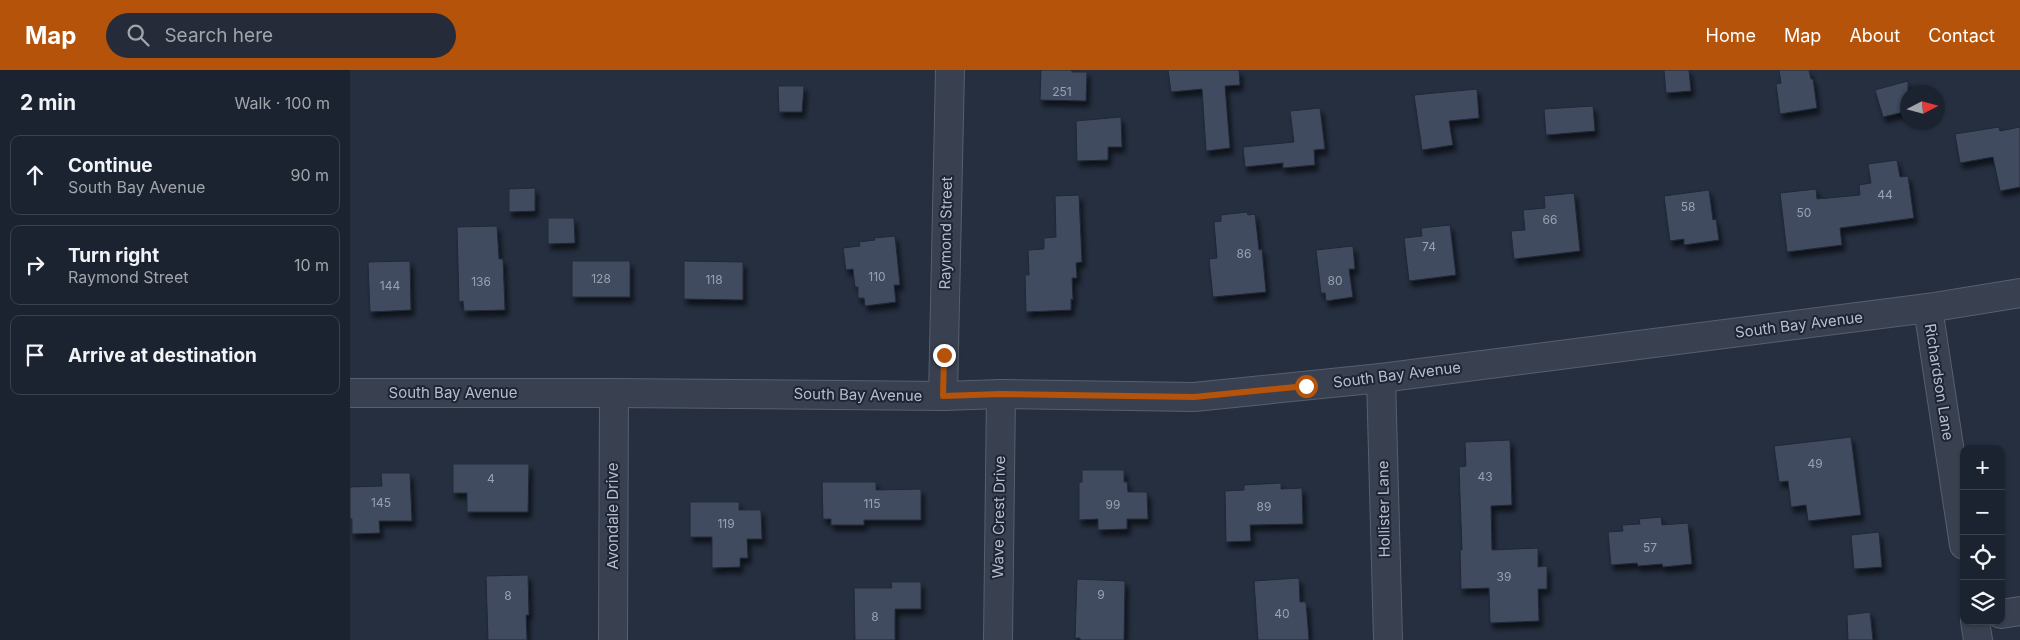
<!DOCTYPE html>
<meta charset="utf-8">
<style>
body{margin:0;font-family:Inter,sans-serif;background:#252b38;color:#f1f3f6}
.controls{position:absolute;right:15px;bottom:15px;display:grid;overflow:hidden;border-radius:10px;box-shadow:0 1px 4px #0004}
.controls button{width:45px;height:45px;display:grid;place-items:center;padding:0;border:0;border-bottom:1px solid #3a404c;background:#1c2330;color:#f1f3f6;font:25px sans-serif}
.compass{position:absolute;left:1550px;top:15px;width:45px;height:45px;border-radius:50%;background:#1c2330;box-shadow:0 1px 4px #0004;rotate:84deg}
.stop{position:absolute;width:15px;height:15px;margin:-11px;border:4px solid #b45309;border-radius:50%;background:#fff}
.stop.end{background:#b45309;border-color:#fff;box-shadow:0 1px 5px #0008}
.list{margin:0;padding:0;list-style:none}
h2{display:flex;justify-content:space-between;align-items:center;height:65px;margin:0;padding:0 20px;font-size:21px}
h2 small{font-size:16px;font-weight:400;color:#a0a4ab}
.list li{display:grid;grid-template-columns:32px 1fr auto;gap:15px;align-items:center;box-sizing:border-box;height:80px;margin:0 10px 10px;padding:0 10px;border:1px solid #3a404c;border-radius:10px}
.list b{display:block;font-size:19px;white-space:nowrap}
.list p{margin:0;font-size:16px;white-space:nowrap;color:#a0a4ab}
.list em{font-size:16px;font-style:normal;color:#a0a4ab}
.icon{flex:none;width:28px;height:28px;fill:none;stroke:currentColor;stroke-width:2;stroke-linecap:round;stroke-linejoin:round}
.map{position:relative;flex:none;width:1670px;height:570px;overflow:hidden}
header{display:flex;align-items:center;gap:30px;box-sizing:border-box;height:70px;padding:0 25px;background:#b45309;color:#fff}
header strong{font-size:24px}
nav{display:flex;gap:28px;margin-inline-start:auto;font-size:18px}
.search{width:350px;height:45px;background:#252b38;display:flex;align-items:center;gap:12px;box-sizing:border-box;padding:0 18px;border-radius:28px;color:#a0a4ab;font-size:19px}
main{display:flex}
aside{flex:1;background:#1c2330}
.map>svg:first-child{display:block}
.building{fill:#414c60;stroke:#202837;filter:url(#shadow)}
.lines{fill:none;stroke-linecap:round;stroke-linejoin:round}
.minor-casing{stroke:#575f6e;stroke-width:30}
.minor{stroke:#394150;stroke-width:28}
.route{stroke:#b45309;stroke-width:6}
.labels{text-anchor:middle;stroke-width:4;stroke-linejoin:round;paint-order:stroke}
.number-label{font-size:12px;fill:#99a1b0}
.street-label{font-size:15px;fill:#b6bdcb;stroke:#1e2635}
</style>
<header>
<strong>Map</strong>
<div class="search"><svg class="icon" aria-label="search" viewBox="0 0 24 24"><circle cx="10" cy="10" r="6"/><path d="M15 15l6 6"/></svg>Search here</div>
<nav><a>Home</a><a>Map</a><a>About</a><a>Contact</a></nav>
</header>
<main>
<aside>
<h2>2 min<small>Walk · 100 m</small></h2>
<ul class="list">
<li><svg class="icon" aria-label="ahead" viewBox="0 0 24 24"><path d="M12 20V5M6 11l6-6 6 6"/></svg><div><b>Continue</b><p>South Bay Avenue</p></div><em>90 m</em></li>
<li><svg class="icon" aria-label="right" viewBox="0 0 24 24"><path d="M7 20v-9h11M14 6l5 5-5 5"/></svg><div><b>Turn right</b><p>Raymond Street</p></div><em>10 m</em></li>
<li><svg class="icon" aria-label="arrive" viewBox="0 0 24 24"><path d="M6 21V4h12l-3 4 3 4H6"/></svg><div><b>Arrive at destination</b></div></li>
</ul>
</aside>
<div class="map">
<svg width="1670" height="570" viewBox="0 0 1670 570">
<defs>
<filter id="shadow"><feDropShadow dx="3" dy="5.5" stdDeviation="2.5" flood-color="#0009"/></filter>
</defs>
<rect width="100%" height="100%" fill="#252f40"/>
<g class="building">
<path d="M691,0h31v2h15l-1,29 -46,-1z"/>
<path d="M818,0h71l1,15 -15,1 5,62 -24,3 -4,-62 -31,3z"/>
<path d="M1314,0h25l2,21 -25,2z"/>
<path d="M1429,0h30l2,9h2l4,29 -37,6 -4,-30 5,-1z"/>
<path d="M1558,11v30l-25,6 -8,-27z"/>
<path d="M428,16h26l-2,26h-23z"/>
<path d="M1127,19l2,29 -30,3 4,24 -31,5 -8,-55z"/>
<path d="M1243,36l2,25 -49,4 -2,-26z"/>
<path d="M970,38l5,41 -11,1 1,15 -32,3v-5l-38,4 -2,-20 51,-5 -4,-31z"/>
<path d="M771,47l1,30h-14v13l-31,1 -1,-40z"/>
<path d="M1649,57l1,4 20,-4v60l-20,4 -7,-34 -33,6 -5,-29z"/>
<path d="M1547,90l3,17 8,-1 6,42 -74,10 2,17 -55,7 -7,-59 36,-4 1,10 43,-4 -1,-10 12,-2 -3,-19z"/>
<path d="M185,118v23l-26,1v-23z"/>
<path d="M1359,120l4,30 3,-1 3,21 -35,5v-6l-14,2 -6,-45z"/>
<path d="M1224,123l6,58 -66,8 -3,-28 14,-1 -2,-20 22,-2 -1,-12z"/>
<path d="M729,125l3,67 -6,1 1,15h-5l1,22 -2,-1v11l-45,2 -1,-37h4l-1,-25 16,-1v-11l12,-1 -1,-41z"/>
<path d="M897,142l1,3 7,-1 4,36 3,-1 4,43 -53,5 -4,-38 8,-1 -3,-36 7,-1v-6z"/>
<path d="M198,148h26l1,25 -27,1z"/>
<path d="M1100,155l6,50 -47,6 -5,-43 18,-2 -1,-8z"/>
<path d="M147,156l2,33h4l2,51 -41,1 -1,-10 -4,1 -2,-75z"/>
<path d="M545,166l5,49h-6l2,17 -31,4 -1,-8h-6v-11h-3l-2,-18 -7,1 -3,-22 17,-2 -1,-4 16,-2 -1,-2z"/>
<path d="M1003,176l2,23h-6l4,28 -27,4 -1,-8h-4l-5,-43z"/>
<path d="M60,191l1,49 -41,2 -2,-50z"/>
<rect x="222" y="191" width="58" height="36"/>
<path d="M334,191l59,1v38l-59,-1z"/>
<path d="M1501,367l10,78 -53,6 -2,-16 -15,2 -3,-26 -9,1 -5,-36z"/>
<path d="M1160,370l2,65 -21,1 1,44 46,-2v19l9,-1v23h-9l1,32 -49,2 -1,-35 -28,1 -1,-39h2l-3,-83 7,-1 -1,-24z"/>
<path d="M103,394h76l-1,48h-61v-19h-14z"/>
<path d="M732,400h42v12h3l1,10h19l1,27h-21v10l-29,1v-11l-19,1v-38h3z"/>
<path d="M31,403h29l2,48h-33l1,12 -28,1v-15h-2v-32l32,-1z"/>
<path d="M472,412h54v8l45,-1v31h-57v5h-33v-6h-8z"/>
<path d="M931,413v6l21,-1 1,36 -53,1 1,16 -25,1 -1,-51 19,-1v-5z"/>
<path d="M340,432h49v8h22l1,29h-15l1,19h-8v9l-28,1v-31h-22z"/>
<path d="M1311,447l1,8 26,-2 4,41 -29,3 -1,-3 -24,2 -1,-3 -26,2 -3,-33 15,-1 -1,-6 18,-1 -1,-5z"/>
<path d="M1529,462l3,35 -28,2 -3,-34z"/>
<path d="M178,505l1,40h-3l1,25h-39l-2,-64z"/>
<path d="M949,508l1,24h6l3,38h-51l-4,-59z"/>
<path d="M727,509l48,2 -1,59h-44v-2h-5z"/>
<path d="M541,512h30v27h-26v31h-40l-1,-52h38z"/>
<path d="M1520,542l3,28h-25l-1,-25z"/>
</g>
<g class="lines">
<defs>
<g id="minor">
<path d="M1578,238l36,237"/>
<path d="M1031,308l7,262"/>
<path d="M0,323h264l329,3 58,-2 193,3 187,-19 547,-70 92,-15"/>
<path d="M593,326l7,-326"/>
<path d="M1651,544l19,-3"/>
<path d="M1625,551l3,19"/>
<path d="M263,570l1,-247"/>
<path d="M648,570l3,-246"/>
</g>
</defs>
<use href="#minor" class="minor-casing"/>
<use href="#minor" class="minor"/>
</g>
<g class="lines">
<path class="route" d="M594,285l-1,41 58,-2 193,3 112,-11"/>
</g>
<g class="labels">
<g class="number-label">
<text x="712" y="26">251</text>
<text x="1535" y="129">44</text>
<text x="1338" y="141">58</text>
<text x="1454" y="147">50</text>
<text x="1200" y="154">66</text>
<text x="1079" y="181">74</text>
<text x="894" y="188">86</text>
<text x="527" y="211">110</text>
<text x="251" y="213">128</text>
<text x="364" y="214">118</text>
<text x="985" y="215">80</text>
<text x="131" y="216">136</text>
<text x="40" y="220">144</text>
<text x="1465" y="398">49</text>
<text x="1135" y="411">43</text>
<text x="141" y="413">4</text>
<text x="31" y="437">145</text>
<text x="522" y="438">115</text>
<text x="763" y="439">99</text>
<text x="914" y="441">89</text>
<text x="376" y="458">119</text>
<text x="1300" y="482">57</text>
<text x="1154" y="511">39</text>
<text x="751" y="529">9</text>
<text x="158" y="530">8</text>
<text x="932" y="548">40</text>
<text x="525" y="551">8</text>
</g>
<g class="street-label">
<text transform="translate(596 163) rotate(-89)" y="5">Raymond Street</text>
<text transform="translate(1449 255) rotate(-7)" y="5">South Bay Avenue</text>
<text transform="translate(1047 305) rotate(-7)" y="5">South Bay Avenue</text>
<text transform="translate(1589 312) rotate(81)" y="5">Richardson Lane</text>
<text x="103" y="328">South Bay Avenue</text>
<text transform="translate(508 325) rotate(1)" y="5">South Bay Avenue</text>
<text transform="translate(1034 439) rotate(-91)" y="5">Hollister Lane</text>
<text transform="translate(263 446) rotate(-90)" y="5">Avondale Drive</text>
<text transform="translate(649 447) rotate(-89)" y="5">Wave Crest Drive</text>
</g>
</g>
</svg>
<div class="controls">
<button>+</button>
<button>−</button>
<button><svg class="icon" aria-label="locate" viewBox="0 0 24 24"><circle cx="12" cy="12" r="6"/><path d="M12 2v4M12 18v4M2 12h4M18 12h4"/></svg></button>
<button><svg class="icon" aria-label="layers" viewBox="0 0 24 24"><path d="M12 4l9 5-9 5-9-5zM3 14l9 5 9-5"/></svg></button>
</div>
<svg class="compass" viewBox="-18 -18 36 36"><path d="M0-13l5 13h-10z" fill="#e53935"/><path d="M0 13l5-13h-10z" fill="#a0a4ab"/></svg>
<div class="stop" style="left:956px;top:316px"></div>
<div class="stop end" style="left:594px;top:285px"></div>
</div>
</main>
